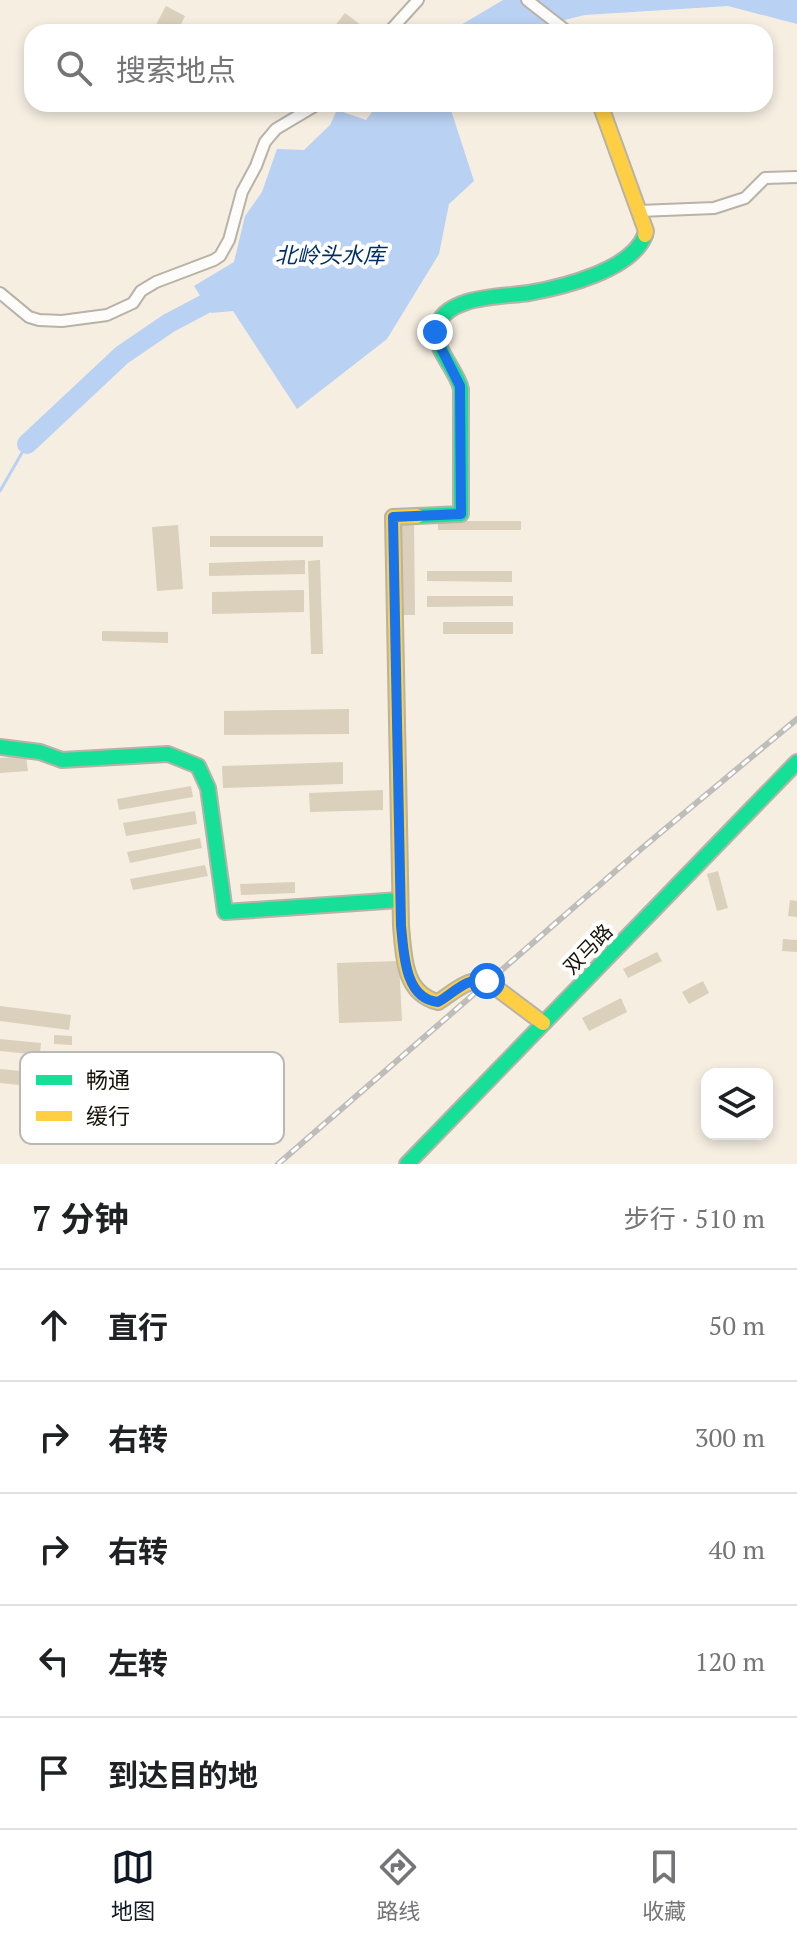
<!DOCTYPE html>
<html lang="zh">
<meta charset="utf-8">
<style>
body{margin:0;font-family:"PT Serif","Noto Sans SC",serif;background:#f2f2f2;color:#202124}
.controls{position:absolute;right:24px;bottom:24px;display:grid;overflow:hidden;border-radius:16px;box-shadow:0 4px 12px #0003}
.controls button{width:72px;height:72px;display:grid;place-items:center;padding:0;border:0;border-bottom:2px solid #e0e0e0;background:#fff;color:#202124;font:40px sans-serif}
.stop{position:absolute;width:24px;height:24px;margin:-18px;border:6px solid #1a73e8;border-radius:50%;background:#fff}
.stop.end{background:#1a73e8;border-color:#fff;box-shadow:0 2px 8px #0008}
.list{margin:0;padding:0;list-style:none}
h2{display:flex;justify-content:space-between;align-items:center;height:104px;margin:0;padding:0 32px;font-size:34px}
h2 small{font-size:26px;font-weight:400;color:#757577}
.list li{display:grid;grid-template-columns:52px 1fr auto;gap:24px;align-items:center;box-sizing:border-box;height:112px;padding:0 32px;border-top:2px solid #e0e0e0}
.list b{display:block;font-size:30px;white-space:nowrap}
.list em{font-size:26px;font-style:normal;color:#757577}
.icon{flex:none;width:44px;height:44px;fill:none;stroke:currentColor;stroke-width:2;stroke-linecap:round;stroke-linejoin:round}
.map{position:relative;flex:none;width:797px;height:1164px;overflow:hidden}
.search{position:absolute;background:#fff;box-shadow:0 4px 12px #0003;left:24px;right:24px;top:24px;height:88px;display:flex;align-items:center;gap:20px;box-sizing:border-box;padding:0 28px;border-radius:24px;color:#757577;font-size:30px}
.sheet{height:664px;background:#fff}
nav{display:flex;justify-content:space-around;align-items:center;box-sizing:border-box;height:112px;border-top:2px solid #e0e0e0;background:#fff;font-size:22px;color:#757577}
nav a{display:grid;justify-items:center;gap:4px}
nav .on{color:#111827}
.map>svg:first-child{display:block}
.water{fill:#b9d1f2}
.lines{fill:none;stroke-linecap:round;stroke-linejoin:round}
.stream{stroke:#b9d1f2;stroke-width:3}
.river{stroke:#b9d1f2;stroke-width:20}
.building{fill:#dad0bb}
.street-casing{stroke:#b8b2a7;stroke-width:14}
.fast-casing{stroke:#b8b2a7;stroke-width:18}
.slow-casing{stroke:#b8b2a7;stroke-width:18}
.street{stroke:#fefcfa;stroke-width:10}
.fast{stroke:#16e098;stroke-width:14}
.slow{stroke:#ffcf43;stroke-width:14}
.rail-casing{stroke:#bfbdb9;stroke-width:6}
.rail{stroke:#fff;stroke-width:3;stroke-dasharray:9;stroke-linecap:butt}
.route{stroke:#1a73e8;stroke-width:10}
.labels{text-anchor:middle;stroke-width:8;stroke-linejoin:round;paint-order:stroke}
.street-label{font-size:20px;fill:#171208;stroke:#fff}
.water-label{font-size:22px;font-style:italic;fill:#002f66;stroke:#fff}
.key{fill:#fff;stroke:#b9b8b5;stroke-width:2}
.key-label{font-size:22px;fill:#171208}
</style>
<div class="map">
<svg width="797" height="1164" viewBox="0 0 797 1164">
<rect width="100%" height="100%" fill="#f6eee1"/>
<g class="water">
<path d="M503,0h294v24l-69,-18 -143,9 -41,10 -9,7h-86z"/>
<path d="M378,104h71l25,77 -25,23 -10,50 -52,85 -90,70 -64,-98 -22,2 -17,-27 40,-24 11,-46 17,-24 15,-43 27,1 26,-25 7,-15 29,10z"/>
</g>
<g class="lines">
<path class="stream" d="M0,491l27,-47"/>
<path class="river" d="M27,444l95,-89 47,-32 36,-19"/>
</g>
<g class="building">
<path d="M166,6l19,10 -8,16h-25z"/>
<path d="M345,13l25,19h-40z"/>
<rect x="438" y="521" width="83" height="9"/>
<path d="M401,523h13l1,92h-14z"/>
<path d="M178,525l5,64 -26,2 -5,-64z"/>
<rect x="210" y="536" width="113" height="11"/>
<path d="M305,560v14l-96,2v-13z"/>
<path d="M320,560l3,94h-12l-3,-93z"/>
<path d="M427,571h85v11l-85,-1z"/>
<path d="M304,590v22l-92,2v-22z"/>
<path d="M427,596h86v10l-86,1z"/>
<rect x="443" y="622" width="70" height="12"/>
<path d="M102,631l66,1v11l-66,-2z"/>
<path d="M349,709v25l-125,1v-24z"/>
<path d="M26,756l2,15 -28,2v-15z"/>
<path d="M343,762v22l-120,4 -1,-22z"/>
<path d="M191,786l2,11 -74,13 -2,-11z"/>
<path d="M383,790v20l-73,2 -1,-19z"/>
<path d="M195,811l2,13 -71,12 -3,-13z"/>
<path d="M200,838l2,10 -72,15 -3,-11z"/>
<path d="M205,865l3,11 -75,14 -3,-11z"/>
<path d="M718,871l10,37 -11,3 -10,-37z"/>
<path d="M295,882v11l-54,2 -1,-11z"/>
<path d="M790,900l7,1v16l-9,-1z"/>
<path d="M783,939l14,1v12l-15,-1z"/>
<path d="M657,952l5,9 -34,17 -5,-9z"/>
<path d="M399,961l3,60 -63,2 -2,-60z"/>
<path d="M703,981l6,12 -20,11 -7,-12z"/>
<path d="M621,998l6,14 -38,19 -7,-13z"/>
<path d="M0,1006l71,9 -2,15 -69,-9z"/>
<path d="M54,1035l18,1v9l-18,-1z"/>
<path d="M0,1039l41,4 -1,12 -40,-4z"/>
<path d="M0,1069l41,4 -2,14 -39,-4z"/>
</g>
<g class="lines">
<defs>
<g id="street">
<path d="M527,0l41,32"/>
<path d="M389,32l29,-32"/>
<path d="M639,211l75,-3 31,-10 20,-20 32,-1"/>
<path d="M0,293l29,24 10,3 23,1 45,-6 26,-12 8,-12 15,-9 58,-22 6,-4 9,-16 13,-48 14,-26 9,-24 11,-13 42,-25"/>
</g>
<g id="fast">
<path d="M417,516l44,-2v-125c-4,-19 -29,-42 -24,-61 7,-33 66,-31 92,-35 34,-6 103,-23 116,-58"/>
<path d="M0,747l40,5 22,8 106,-6 30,12 10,22 17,124 175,-12"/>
<path d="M407,1164l390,-402"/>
</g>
<g id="slow">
<path d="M600,104l46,127 -1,4"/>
<path d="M417,516l-24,1 8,409c3,30 2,67 37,76 16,-10 29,-24 49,-21l56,42"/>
</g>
</defs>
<use href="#street" class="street-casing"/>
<use href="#fast" class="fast-casing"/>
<use href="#slow" class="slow-casing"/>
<use href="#street" class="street"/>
<use href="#fast" class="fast"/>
<use href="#slow" class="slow"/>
<defs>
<path id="rail" d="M278,1164l363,-315 156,-130"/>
</defs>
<use href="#rail" class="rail-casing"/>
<use href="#rail" class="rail"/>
</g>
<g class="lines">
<path class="route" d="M435,332l5,14 20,40 1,128 -68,3 8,409c3,26 3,73 37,76 16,-9 29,-26 49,-21"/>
</g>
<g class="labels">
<g class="street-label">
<text transform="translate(588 949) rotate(-46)" y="7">双马路</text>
</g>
<g class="water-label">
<text x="330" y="263">北岭头水库</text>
</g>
</g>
<rect x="20" y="1052" width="264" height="92" rx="12" class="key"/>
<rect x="36" y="1075" width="36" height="10" fill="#16e098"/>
<rect x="36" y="1111" width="36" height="10" fill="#ffcf43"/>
<g class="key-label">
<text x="86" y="1088">畅通</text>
<text x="86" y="1124">缓行</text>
</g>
</svg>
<div class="controls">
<button><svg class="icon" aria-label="layers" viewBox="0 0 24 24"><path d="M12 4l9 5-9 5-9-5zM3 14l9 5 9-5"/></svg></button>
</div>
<div class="stop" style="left:487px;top:981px"></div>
<div class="stop end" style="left:435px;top:332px"></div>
<div class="search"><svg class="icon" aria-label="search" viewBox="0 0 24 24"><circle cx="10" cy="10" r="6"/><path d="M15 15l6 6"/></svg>搜索地点</div>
</div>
<section class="sheet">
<h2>7 分钟<small>步行 · 510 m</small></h2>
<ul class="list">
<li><svg class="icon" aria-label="ahead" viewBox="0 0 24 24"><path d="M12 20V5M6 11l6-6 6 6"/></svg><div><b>直行</b></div><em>50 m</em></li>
<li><svg class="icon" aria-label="right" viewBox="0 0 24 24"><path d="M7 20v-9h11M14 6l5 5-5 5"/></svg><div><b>右转</b></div><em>300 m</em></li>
<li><svg class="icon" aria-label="right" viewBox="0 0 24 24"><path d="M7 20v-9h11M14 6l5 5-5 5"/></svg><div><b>右转</b></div><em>40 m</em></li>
<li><svg class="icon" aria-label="left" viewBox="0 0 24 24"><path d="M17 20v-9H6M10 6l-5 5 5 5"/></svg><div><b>左转</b></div><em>120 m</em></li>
<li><svg class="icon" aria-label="arrive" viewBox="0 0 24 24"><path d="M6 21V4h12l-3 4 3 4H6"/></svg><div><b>到达目的地</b></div></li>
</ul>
</section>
<nav>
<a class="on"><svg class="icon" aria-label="map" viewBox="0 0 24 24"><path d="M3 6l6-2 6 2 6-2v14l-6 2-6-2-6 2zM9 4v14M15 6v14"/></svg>地图</a>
<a><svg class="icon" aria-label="directions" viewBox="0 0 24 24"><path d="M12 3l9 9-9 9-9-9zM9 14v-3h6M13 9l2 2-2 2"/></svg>路线</a>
<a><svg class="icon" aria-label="saved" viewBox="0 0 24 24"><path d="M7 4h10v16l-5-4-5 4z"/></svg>收藏</a>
</nav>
